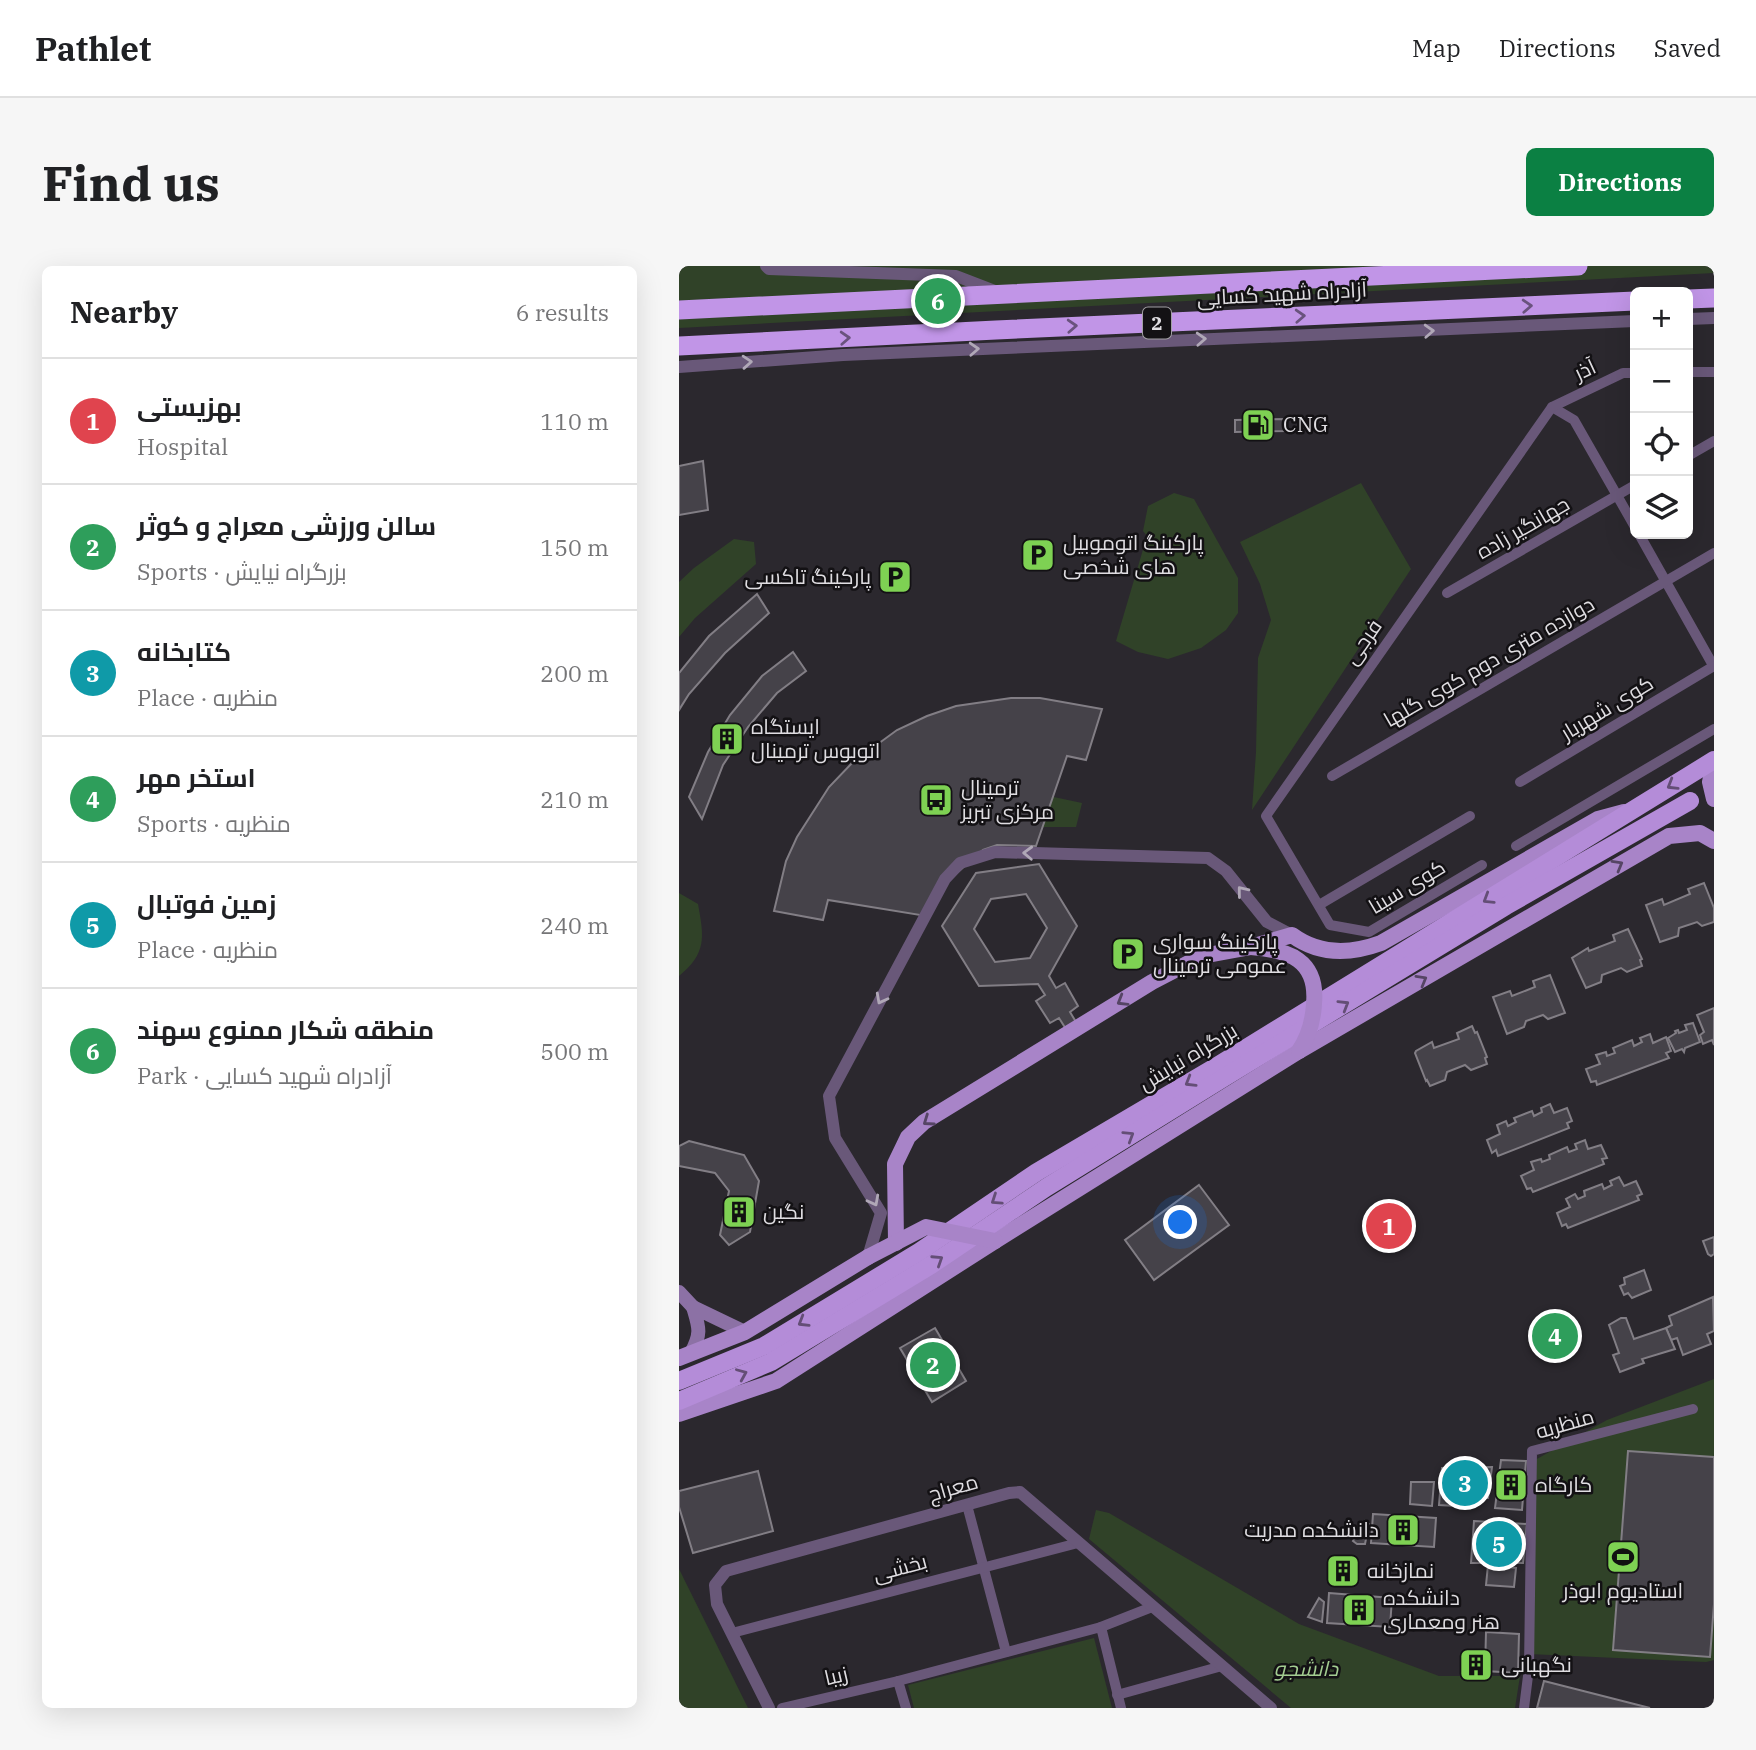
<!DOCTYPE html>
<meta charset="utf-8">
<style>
body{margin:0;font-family:"IBM Plex Serif",Cairo,serif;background:#f6f6f6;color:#202124}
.controls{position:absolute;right:21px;top:21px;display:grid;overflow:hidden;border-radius:10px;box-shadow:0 7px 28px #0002}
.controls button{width:63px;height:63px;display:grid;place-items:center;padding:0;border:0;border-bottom:2px solid #e0e0e0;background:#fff;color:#202124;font:35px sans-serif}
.you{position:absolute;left:502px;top:957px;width:24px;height:24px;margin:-18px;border:5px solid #fff;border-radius:50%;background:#1a73e8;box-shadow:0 0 0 10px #1a73e833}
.badge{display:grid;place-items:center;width:46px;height:46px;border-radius:50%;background:#0b8043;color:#fff;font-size:23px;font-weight:700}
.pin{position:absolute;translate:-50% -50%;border:4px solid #fff;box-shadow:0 2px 7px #0006}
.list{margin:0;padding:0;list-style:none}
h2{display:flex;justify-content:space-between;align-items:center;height:91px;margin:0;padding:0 28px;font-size:30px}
h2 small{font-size:23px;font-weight:400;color:#757577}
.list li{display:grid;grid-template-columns:46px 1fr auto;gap:21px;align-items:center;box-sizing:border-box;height:126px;padding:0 28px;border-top:2px solid #e0e0e0}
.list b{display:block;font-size:26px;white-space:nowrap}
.list p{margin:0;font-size:23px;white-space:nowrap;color:#757577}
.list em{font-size:23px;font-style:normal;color:#757577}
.icon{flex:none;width:38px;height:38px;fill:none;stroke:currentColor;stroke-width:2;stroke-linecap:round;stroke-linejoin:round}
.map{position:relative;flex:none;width:1035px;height:1442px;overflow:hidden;border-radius:10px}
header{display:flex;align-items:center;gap:42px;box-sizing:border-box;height:98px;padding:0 35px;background:#fff;border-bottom:2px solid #e0e0e0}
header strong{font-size:33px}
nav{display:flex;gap:38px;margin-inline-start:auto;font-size:24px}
.intro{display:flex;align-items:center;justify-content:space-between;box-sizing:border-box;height:168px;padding:0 42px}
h1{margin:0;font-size:49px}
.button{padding:18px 32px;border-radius:10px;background:#0b8043;color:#fff;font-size:24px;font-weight:700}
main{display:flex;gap:42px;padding:0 42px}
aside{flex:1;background:#fff;border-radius:10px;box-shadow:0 7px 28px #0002}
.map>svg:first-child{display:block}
.green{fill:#304228}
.building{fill:#454249;stroke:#827e85;stroke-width:2;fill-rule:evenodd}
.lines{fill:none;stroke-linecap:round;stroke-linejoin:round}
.minor{stroke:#695879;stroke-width:10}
.tertiary{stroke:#695879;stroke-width:12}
.secondary{stroke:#8c71a5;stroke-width:14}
.primary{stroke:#a884c8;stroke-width:16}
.trunk{stroke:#b48cd8;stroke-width:18}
.motorway{stroke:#c195e7;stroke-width:19}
.primary-bridge{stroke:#a884c8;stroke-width:16}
.oneway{stroke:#6a537e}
.oneway2{stroke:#b0a8b7}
.oneway3{stroke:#644e76}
.oneway4{stroke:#564565}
.labels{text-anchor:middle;stroke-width:5;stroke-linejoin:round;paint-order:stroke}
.shield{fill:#131114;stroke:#a2a0a4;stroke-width:2}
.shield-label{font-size:19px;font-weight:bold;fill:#dfdde1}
.street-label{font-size:21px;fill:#dfdde1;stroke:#131114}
.poi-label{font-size:21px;fill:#dfdde1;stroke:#131114;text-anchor:start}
.park-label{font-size:21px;font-style:italic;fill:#a3cd91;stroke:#131114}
</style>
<header>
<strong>Pathlet</strong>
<nav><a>Map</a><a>Directions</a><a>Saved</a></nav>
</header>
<div class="intro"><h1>Find us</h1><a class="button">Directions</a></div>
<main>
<aside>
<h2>Nearby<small>6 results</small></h2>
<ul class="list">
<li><span class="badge" style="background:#e0444e">1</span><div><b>بهزیستی</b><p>Hospital</p></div><em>110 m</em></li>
<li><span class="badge" style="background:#2e9e5b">2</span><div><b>سالن ورزشی معراج و کوثر</b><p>Sports · بزرگراه نیایش</p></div><em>150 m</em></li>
<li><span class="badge" style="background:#0f9aa8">3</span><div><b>کتابخانه</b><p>Place · منظریه</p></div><em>200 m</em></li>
<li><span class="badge" style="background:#2e9e5b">4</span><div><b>استخر مهر</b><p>Sports · منظریه</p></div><em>210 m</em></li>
<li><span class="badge" style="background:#0f9aa8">5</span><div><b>زمین فوتبال</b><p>Place · منظریه</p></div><em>240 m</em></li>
<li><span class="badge" style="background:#2e9e5b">6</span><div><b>منطقه شکار ممنوع سهند</b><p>Park · آزادراه شهید کسایی</p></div><em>500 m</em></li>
</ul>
</aside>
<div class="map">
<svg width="1035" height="1442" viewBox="0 0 1035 1442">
<rect width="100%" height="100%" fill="#2b282e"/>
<g class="green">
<path d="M0,0h1035v7l-1035,55z"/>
<path d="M682,217l50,86 -159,241 4,-58 2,-94 13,-38 -11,-36 -20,-42z"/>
<path d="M495,227l20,6 44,79v35l-12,17 -25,18 -33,11 -30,-7 -22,-11 31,-105 -4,-5 5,-25z"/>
<path d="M55,273l20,3 2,22 -61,54 -16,19v-55l15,-14z"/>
<path d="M370,530l33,7 -6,24h-33z"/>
<path d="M0,627l19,11c6,33 9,49 -19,72z"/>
<path d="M1035,1113v281l-8,2 -177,-8 6,-194 72,-40z"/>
<path d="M417,1244l13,3 190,111 140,52h81l-5,32h-224l-202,-169z"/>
<path d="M0,1303l69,139h-69z"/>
<path d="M415,1372l18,70h-198l-6,-23z"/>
</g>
<g class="building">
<path d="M608,153v12l-52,1v-12z"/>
<path d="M24,195l5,49 -29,5v-49z"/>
<path d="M78,328l12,19 -44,40 -36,41 -10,16v-37l30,-37z"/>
<path d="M114,386l13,19 -29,22 -29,34 -25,38 -21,54 -13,-22 19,-45 22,-37 32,-39z"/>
<path d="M332,432h29l62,11 -16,51 -19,-4 -31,90 -39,-1 -14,5 -49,43 -8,23 -98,-16 -5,20 -49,-9 12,-50 11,-24 32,-50 23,-24 45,-33 30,-14 29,-10z"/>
<path d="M360,598l38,62 -28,50 7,12 9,-5 13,23 -8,6 6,10 -10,7 -7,-11 -9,5 -14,-22 9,-6 -7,-11 -59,2 -37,-60 34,-53zM347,628l21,34 -17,30 -35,4 -21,-33 17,-30z"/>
<path d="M1025,617l10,25v14l-12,4 -5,-4 -18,6 -1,8 -18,6 -14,-37 16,-6 2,6 26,-11 -2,-5z"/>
<path d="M949,663l14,30 -2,1 2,6 -15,6 -6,-4 -19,7 -1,7 -15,6 -14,-30 16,-10 1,3 26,-10 -2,-6z"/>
<path d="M871,709l15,38 -17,6 -5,-4 -17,6 -2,6 -17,7 -14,-37 17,-6 2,5 23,-9 -2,-6z"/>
<path d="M1035,742v37l-2,-5 -9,4 -3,-9 4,-3 -7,-17z"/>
<path d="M1014,757l7,19 -15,6 -1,4 -2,-3 -7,3 -7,-14 8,-5 -1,-2 3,-1 1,3 8,-3 -2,-5z"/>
<path d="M793,760l3,7 2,-1 10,25 -2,1 2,6 -16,6 -6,-5 -18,7 -2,8 -15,6 -3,-6 -1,1 -11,-28 1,-2 16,-9 2,6 25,-9 -2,-6z"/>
<path d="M971,768l3,9 13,-6 5,14 -5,2 3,5 -72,27 -1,-4 -5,1 -5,-13 14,-5 -4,-9 10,-3 1,4 8,-3 -2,-5 19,-8 2,6 8,-4 -2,-4z"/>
<path d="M871,838l4,9 13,-5 5,13 -5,2 2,5 -71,28 -2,-6 -4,3 -5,-13 13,-6 -3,-9 9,-4 2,5 8,-4 -2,-4 18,-7 2,5 8,-4 -1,-4z"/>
<path d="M906,874l3,9 13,-4 6,13 -5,1 2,5 -71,28 -2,-4 -4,1 -6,-13 13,-6 -3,-8 10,-3 1,3 8,-3 -1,-4 18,-8 2,5 8,-3 -2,-5z"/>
<path d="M10,875l55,14 15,26 -9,51 -21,13 -9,-10 9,-44 -14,-18 -36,-7v-20z"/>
<path d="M940,911l5,9 12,-5 6,13 -5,2 2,4 -71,28 -2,-4 -4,2 -5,-13 13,-6 -4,-8 9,-5 3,5 7,-3 -1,-5 18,-7 2,5 8,-4 -2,-4z"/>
<path d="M520,919l30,40 -75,55 -29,-40z"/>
<path d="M1035,971v17l-3,2 -3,-2 -5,-13z"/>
<path d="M965,1004l7,20 -19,8 -4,-5 -4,2 -4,-9 5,-2 -1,-6z"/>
<path d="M1034,1031l1,34 -7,3 4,10 -28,11 -6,-17 -6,2 -5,-12 6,-3 -3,-9z"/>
<path d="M942,1052h5l8,21 32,-11 9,21 -33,10 2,4 -24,9 -7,-17 6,-2 -10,-28z"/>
<path d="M256,1062l31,53 -34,21 -32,-54z"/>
<path d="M949,1185l86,6v147l-4,53 -97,-7z"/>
<path d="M822,1194l25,1 -4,49 -27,-2z"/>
<path d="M813,1201l-4,31h-13l-1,9 -35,-2 3,-37z"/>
<path d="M79,1205l15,60 -80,22 -14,-46v-16z"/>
<path d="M732,1216h23l-2,24 -22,-2z"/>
<path d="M694,1248l63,4 -2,29 -63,-4z"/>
<path d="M686,1255l4,3 -4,20h-8l-4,-3z"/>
<path d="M795,1255l53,3 -4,39h-52z"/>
<path d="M662,1291l12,4 -7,22 -14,-3z"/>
<path d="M809,1299l28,3 -2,19 -28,-2z"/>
<path d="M650,1327l63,5 -2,29 -63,-4z"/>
<path d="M640,1332l5,4 -2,20 -14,-5z"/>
<path d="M807,1366l33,2 -1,39 -33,-2z"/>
<path d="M865,1415l106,27h-113z"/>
</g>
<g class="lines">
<g class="minor">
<path d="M1009,106h26"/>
<path d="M873,141l22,13 61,107"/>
<path d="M1009,190l26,-15"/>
<path d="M960,268l75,133"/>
<path d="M768,327l188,-108"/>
<path d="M653,510l382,-223"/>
<path d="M841,516l194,-116"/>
<path d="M837,580l198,-117"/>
<path d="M803,599l-113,67 -39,-7 -64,-109 286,-409 71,-34h12"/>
<path d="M640,639l151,-89"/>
<path d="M288,1239l39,147"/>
<path d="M422,1361l51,-20"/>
<path d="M53,1367l346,-90"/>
<path d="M438,1429l105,-29"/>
<path d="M103,1442l116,-27"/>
<path d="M227,1442l-8,-27 203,-54 20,81"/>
<path d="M845,1442l5,-40 3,-217 161,-42"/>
</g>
<g class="tertiary">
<path d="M87,0l3,3 187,7 39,15"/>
<path d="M1009,53l26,-1"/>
<path d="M0,101l164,-12 792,-34"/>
<path d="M189,991l13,-44 -46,-75 -6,-42 116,-217 15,-16 35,-11 213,6 18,13 41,51 25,13"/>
<path d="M90,1442l-52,-104 -2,-19 11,-14 283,-78 11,-1 251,216"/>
</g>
<g class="secondary">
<path d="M0,1026l14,15"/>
<path d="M12,1087c11,-20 8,-26 2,-46l52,25"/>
</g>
<g class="primary">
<path d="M1035,498l-4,18 4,17"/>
<path d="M217,977l-1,-79 13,-27 16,-15 228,-140 50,-26 49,-9 41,-12c27,20 59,19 89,8l217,-124 26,-7"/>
<path d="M0,1092l66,-26 123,-75"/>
<path d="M0,1148l97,-33 219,-140 304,-190 370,-215 31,-3 14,8"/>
</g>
<g class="trunk">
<path d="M0,1115l85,-35 155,-94 118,-80 180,-106 497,-306"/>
<path d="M0,1135l92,-39 160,-97 116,-78 178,-110 281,-171 184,-105"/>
</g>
<g class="motorway">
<path d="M1009,33l26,-1"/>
<path d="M0,44l899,-44"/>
<path d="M0,80l317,-16 639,-29"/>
</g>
<g class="primary-bridge">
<path d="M572,681c38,3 67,13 63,57 -1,18 -5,32 -15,47"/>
<path d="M189,991l58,-30 69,14"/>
</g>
</g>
<defs><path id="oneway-chevron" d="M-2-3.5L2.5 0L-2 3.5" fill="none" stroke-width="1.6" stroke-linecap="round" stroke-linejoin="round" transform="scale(1.75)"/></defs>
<g class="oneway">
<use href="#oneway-chevron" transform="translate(848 40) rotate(-3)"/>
<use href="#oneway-chevron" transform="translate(621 50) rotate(-3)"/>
<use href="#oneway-chevron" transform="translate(393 60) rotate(-3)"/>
<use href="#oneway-chevron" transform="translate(166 72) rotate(-3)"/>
</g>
<g class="oneway2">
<use href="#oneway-chevron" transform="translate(750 65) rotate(-3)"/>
<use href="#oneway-chevron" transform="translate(522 73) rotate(-3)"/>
<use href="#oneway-chevron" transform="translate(295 83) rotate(-3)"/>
<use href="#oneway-chevron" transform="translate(68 96) rotate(-4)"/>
<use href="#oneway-chevron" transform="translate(349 587) rotate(-178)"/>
<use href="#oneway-chevron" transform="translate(563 625) rotate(-129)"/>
<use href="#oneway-chevron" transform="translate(202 733) rotate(118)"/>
<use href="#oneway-chevron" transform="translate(195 935) rotate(62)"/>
</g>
<g class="oneway3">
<use href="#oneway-chevron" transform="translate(993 519) rotate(149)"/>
<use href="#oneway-chevron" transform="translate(809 633) rotate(148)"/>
<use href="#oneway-chevron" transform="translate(665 739) rotate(-31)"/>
<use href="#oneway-chevron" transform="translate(511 816) rotate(149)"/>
<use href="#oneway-chevron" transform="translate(450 870) rotate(-32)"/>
<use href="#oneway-chevron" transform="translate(317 934) rotate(146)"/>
<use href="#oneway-chevron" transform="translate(259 994) rotate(-33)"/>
<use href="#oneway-chevron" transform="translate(124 1056) rotate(149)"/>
<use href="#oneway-chevron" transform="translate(63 1108) rotate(-23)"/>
</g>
<g class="oneway4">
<use href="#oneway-chevron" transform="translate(939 599) rotate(-30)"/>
<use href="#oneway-chevron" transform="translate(743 714) rotate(-30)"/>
<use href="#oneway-chevron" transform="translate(443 735) rotate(149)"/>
<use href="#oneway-chevron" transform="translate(249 855) rotate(145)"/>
</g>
<defs>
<symbol id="fuel-square" viewBox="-11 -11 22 22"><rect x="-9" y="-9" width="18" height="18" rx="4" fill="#7ed153" stroke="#131114"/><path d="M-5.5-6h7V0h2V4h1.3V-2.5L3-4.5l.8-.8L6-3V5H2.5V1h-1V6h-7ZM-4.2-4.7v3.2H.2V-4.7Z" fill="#111"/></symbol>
<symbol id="parking-square" viewBox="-11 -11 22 22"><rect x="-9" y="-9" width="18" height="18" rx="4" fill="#7ed153" stroke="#131114"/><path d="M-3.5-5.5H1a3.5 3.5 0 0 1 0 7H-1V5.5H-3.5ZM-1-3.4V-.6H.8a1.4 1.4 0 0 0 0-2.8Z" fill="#111"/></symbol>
<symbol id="building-square" viewBox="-11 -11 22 22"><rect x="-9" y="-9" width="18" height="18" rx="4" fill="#7ed153" stroke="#131114"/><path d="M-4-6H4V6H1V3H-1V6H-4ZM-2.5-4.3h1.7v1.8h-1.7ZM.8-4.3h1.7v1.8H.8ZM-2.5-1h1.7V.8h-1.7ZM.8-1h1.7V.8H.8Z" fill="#111"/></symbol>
<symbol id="bus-square" viewBox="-11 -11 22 22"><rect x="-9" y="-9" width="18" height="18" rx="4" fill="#7ed153" stroke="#131114"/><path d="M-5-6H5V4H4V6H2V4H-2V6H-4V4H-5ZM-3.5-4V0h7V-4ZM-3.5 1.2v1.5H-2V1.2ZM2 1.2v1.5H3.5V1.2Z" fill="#111"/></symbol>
<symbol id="stadium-square" viewBox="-11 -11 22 22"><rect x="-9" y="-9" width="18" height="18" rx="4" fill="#7ed153" stroke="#131114"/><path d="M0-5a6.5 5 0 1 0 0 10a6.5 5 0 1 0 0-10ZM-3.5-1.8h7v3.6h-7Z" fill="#111"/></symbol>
</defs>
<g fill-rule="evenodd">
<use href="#fuel-square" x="560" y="140" width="38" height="38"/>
<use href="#parking-square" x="340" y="270" width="38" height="38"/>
<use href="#parking-square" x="197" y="292" width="38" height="38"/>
<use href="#building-square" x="29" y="454" width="38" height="38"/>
<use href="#bus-square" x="238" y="515" width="38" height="38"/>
<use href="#parking-square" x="430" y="669" width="38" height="38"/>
<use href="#building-square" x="41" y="927" width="38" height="38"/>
<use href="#building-square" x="813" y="1200" width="38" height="38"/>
<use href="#building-square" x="705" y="1245" width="38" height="38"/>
<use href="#stadium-square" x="925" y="1272" width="38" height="38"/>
<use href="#building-square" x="645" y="1286" width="38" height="38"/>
<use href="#building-square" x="661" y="1325" width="38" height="38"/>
<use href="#building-square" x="778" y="1380" width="38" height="38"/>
</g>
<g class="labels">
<rect class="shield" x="464" y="41.5" width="28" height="31" rx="5"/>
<g class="shield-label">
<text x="478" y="64">2</text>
</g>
<g class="street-label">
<text transform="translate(603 28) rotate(-3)" y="7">آزادراه شهید کسایی</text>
<text transform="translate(906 104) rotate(-25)" y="7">آذر</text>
<text transform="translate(844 262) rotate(-30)" y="7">جهانگیر زاده</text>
<text transform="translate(684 376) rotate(-55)" y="7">فرجی</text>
<text transform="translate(810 396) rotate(-30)" y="7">دوازده متری دوم کوی گلها</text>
<text transform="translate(928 442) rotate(-31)" y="7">کوی شهریار</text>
<text transform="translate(728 621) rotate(-31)" y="7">کوی سینا</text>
<text transform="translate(509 791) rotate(-31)" y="7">بزرگراه نیایش</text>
<text transform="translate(886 1158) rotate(-16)" y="7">منظریه</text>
<text transform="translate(274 1222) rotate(-16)" y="7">معراج</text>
<text transform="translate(221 1302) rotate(-15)" y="7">بخشی</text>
<text transform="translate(157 1410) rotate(-13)" y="7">زیبا</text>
</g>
<g class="poi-label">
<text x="604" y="166">CNG</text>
<text x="384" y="284">پارکینگ اتوموبیل<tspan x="384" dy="24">های شخصی</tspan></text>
<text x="192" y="318" text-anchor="end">پارکینگ تاکسی</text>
<text x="72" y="468">ایستگاه<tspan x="72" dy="24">اتوبوس ترمینال</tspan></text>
<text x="282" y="529">ترمینال<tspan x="282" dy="24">مرکزی تبریز</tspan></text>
<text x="474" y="683">پارکینگ سواری<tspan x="474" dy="24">عمومی ترمینال</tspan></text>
<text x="84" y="953">نگین</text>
<text x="856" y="1226">کارگاه</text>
<text x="700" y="1271" text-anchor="end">دانشکده مدریت</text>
<text x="688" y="1312">نمازخانه</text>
<text x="944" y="1332" text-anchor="middle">استادیوم ابوذر</text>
<text x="704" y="1339">دانشکده<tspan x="704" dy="24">هنر ومعماری</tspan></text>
<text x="822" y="1406">نگهبانی</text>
</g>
<g class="park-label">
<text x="627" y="1410">دانشجو</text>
</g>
</g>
</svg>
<div class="controls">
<button>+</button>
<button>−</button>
<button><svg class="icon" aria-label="locate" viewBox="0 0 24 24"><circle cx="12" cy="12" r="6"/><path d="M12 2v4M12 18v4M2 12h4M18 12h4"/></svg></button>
<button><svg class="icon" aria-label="layers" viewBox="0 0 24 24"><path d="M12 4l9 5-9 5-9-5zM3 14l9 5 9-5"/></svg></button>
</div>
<div class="you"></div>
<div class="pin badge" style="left:710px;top:960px;background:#e0444e">1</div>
<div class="pin badge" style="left:254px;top:1099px;background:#2e9e5b">2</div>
<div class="pin badge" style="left:786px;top:1217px;background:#0f9aa8">3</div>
<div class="pin badge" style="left:876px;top:1070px;background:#2e9e5b">4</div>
<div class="pin badge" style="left:820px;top:1278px;background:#0f9aa8">5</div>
<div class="pin badge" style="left:259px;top:35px;background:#2e9e5b">6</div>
</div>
</main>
